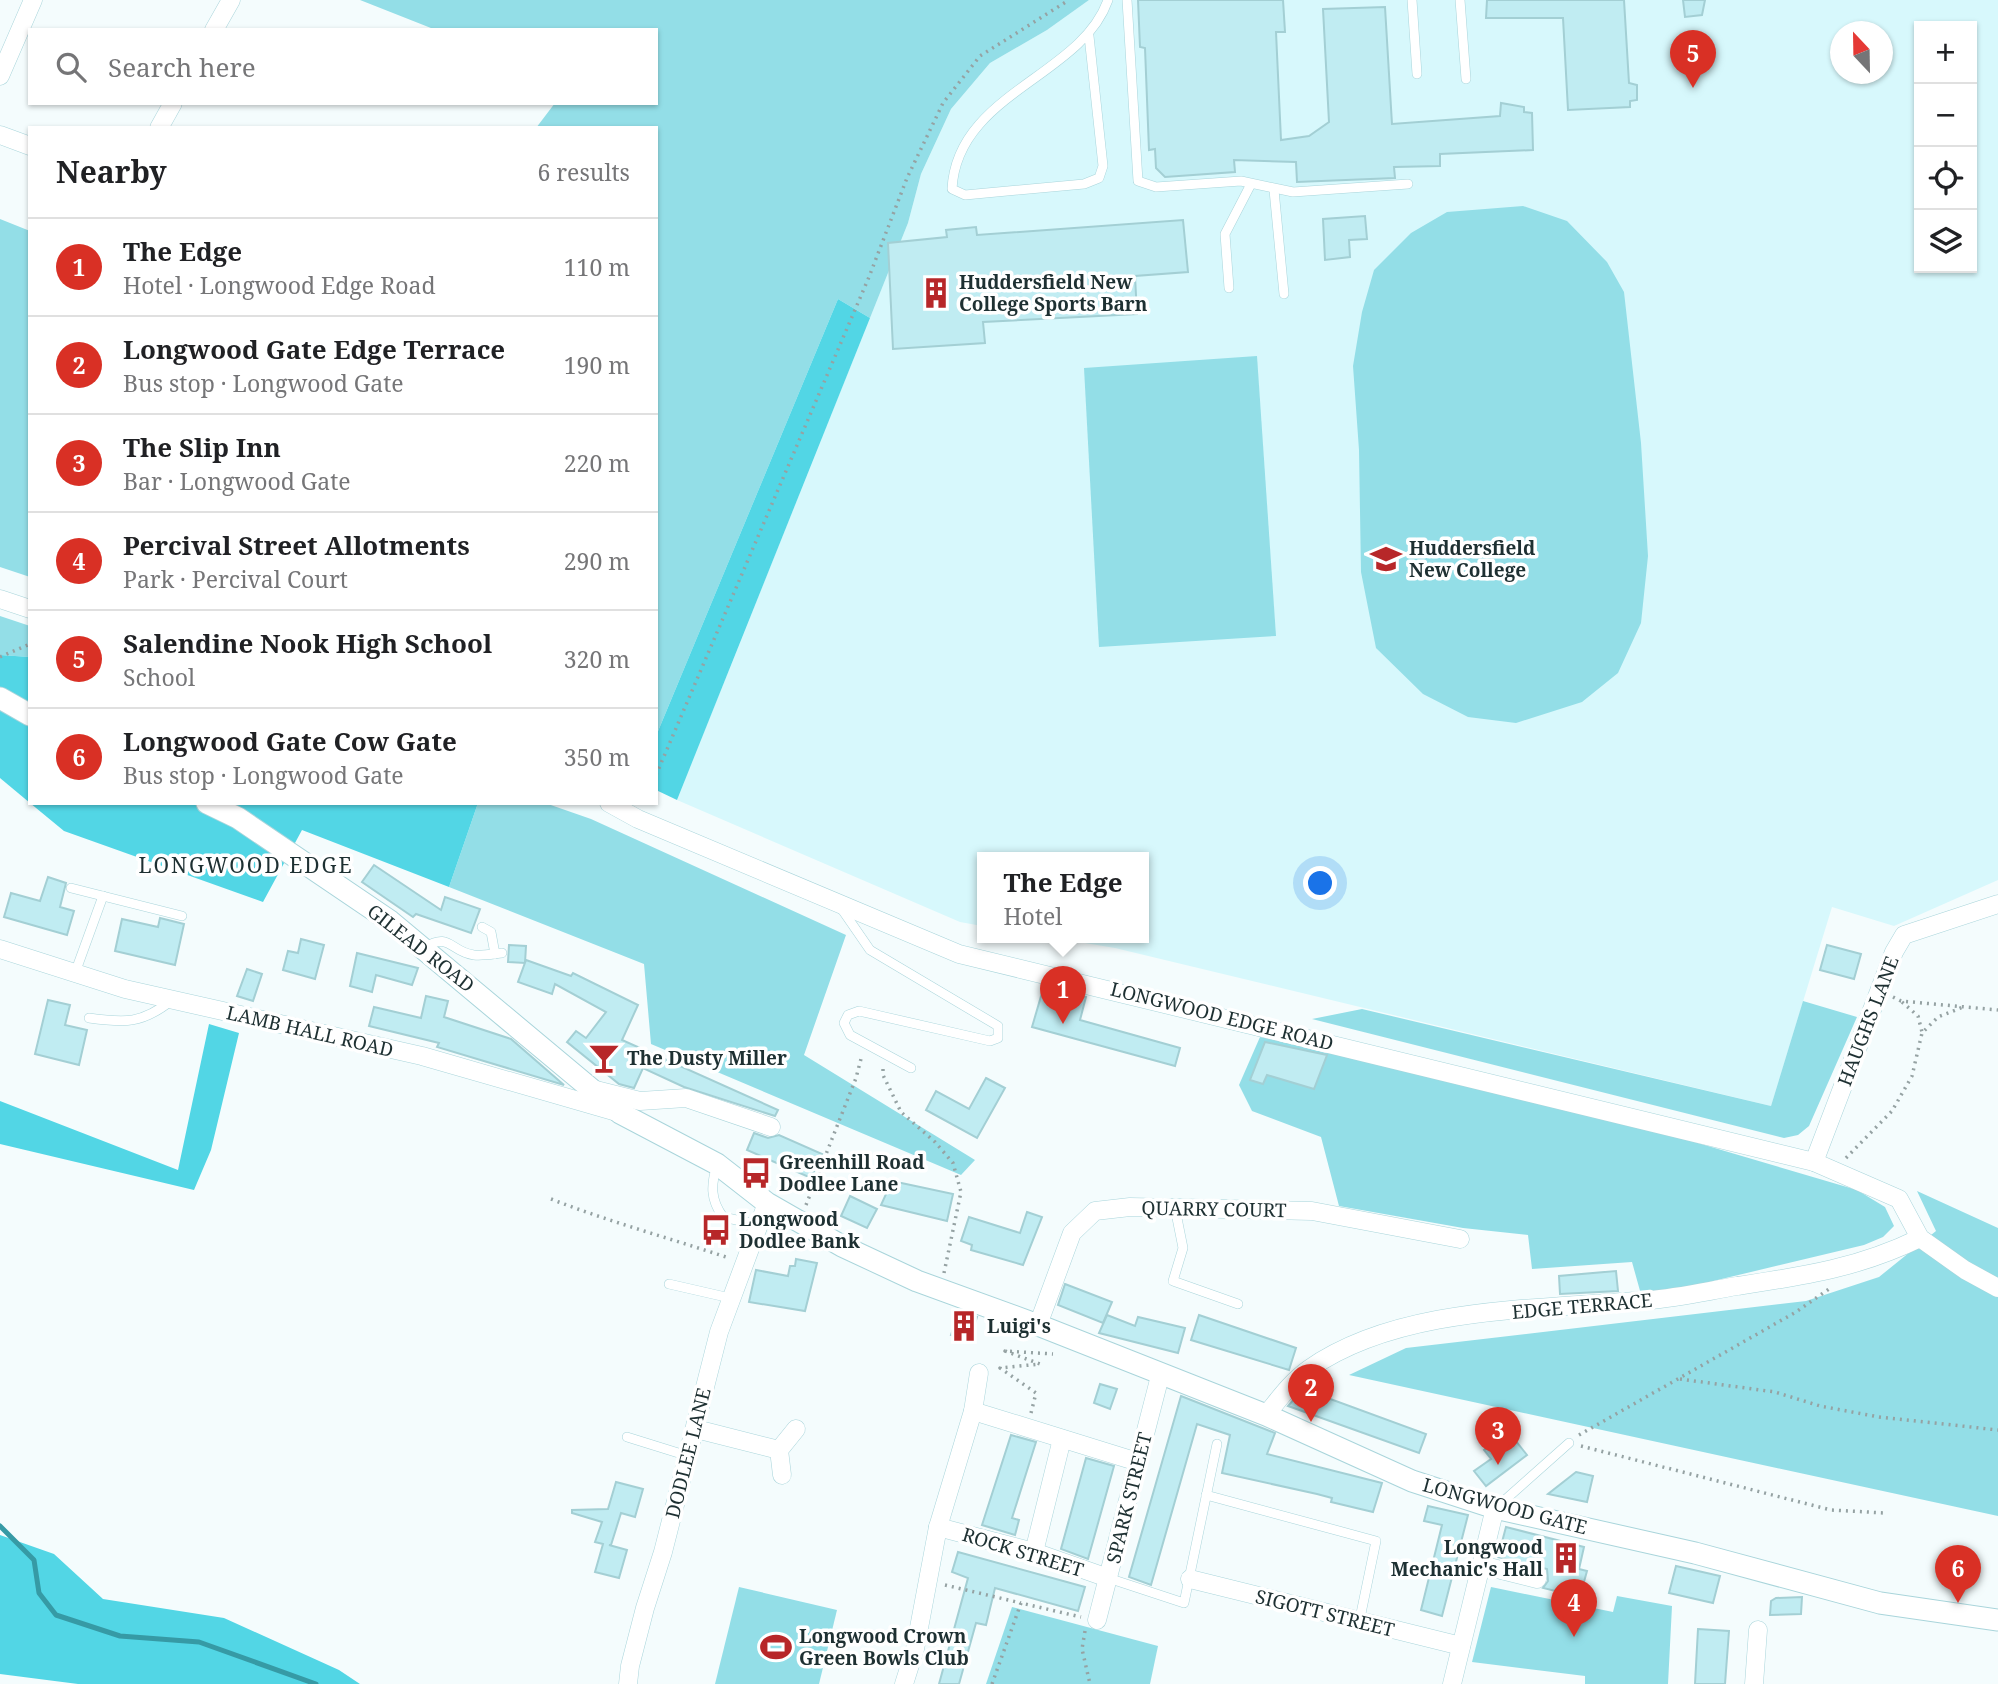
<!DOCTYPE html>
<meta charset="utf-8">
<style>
body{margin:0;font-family:"Noto Serif",serif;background:#f2f2f2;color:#202124}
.controls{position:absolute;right:21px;top:21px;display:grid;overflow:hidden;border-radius:0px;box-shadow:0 2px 5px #0004}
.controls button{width:63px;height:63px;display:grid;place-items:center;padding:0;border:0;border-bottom:2px solid #e0e0e0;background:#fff;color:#202124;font:35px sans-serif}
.compass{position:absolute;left:1830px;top:21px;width:63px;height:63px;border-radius:50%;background:#fff;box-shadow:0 2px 5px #0004;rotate:338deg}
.you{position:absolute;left:1321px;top:884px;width:24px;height:24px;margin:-18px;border:5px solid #fff;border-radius:50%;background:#1a73e8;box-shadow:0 0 0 10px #1a73e833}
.badge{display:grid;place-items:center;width:46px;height:46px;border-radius:50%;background:#d93025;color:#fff;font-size:23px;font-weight:700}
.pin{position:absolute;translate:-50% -58px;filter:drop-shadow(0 2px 4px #0008)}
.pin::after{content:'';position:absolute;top:37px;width:24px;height:21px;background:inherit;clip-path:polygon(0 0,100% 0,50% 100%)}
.popup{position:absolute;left:977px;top:852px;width:172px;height:91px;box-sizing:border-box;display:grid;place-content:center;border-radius:0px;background:#fff;filter:drop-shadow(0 2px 5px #0005);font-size:23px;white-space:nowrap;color:#757577}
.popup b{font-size:26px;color:#202124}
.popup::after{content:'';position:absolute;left:50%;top:100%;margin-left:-14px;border:14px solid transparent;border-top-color:#fff}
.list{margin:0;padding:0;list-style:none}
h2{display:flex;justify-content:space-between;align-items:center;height:91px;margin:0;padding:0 28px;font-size:30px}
h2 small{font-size:23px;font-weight:400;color:#757577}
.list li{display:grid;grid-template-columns:46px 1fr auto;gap:21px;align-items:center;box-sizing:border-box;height:98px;padding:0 28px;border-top:2px solid #e0e0e0}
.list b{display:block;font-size:26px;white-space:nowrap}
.list p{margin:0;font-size:23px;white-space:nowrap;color:#757577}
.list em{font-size:23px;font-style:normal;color:#757577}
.icon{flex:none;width:38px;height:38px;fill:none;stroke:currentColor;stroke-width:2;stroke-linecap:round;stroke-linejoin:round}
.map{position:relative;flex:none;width:1998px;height:1684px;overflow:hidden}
.search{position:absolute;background:#fff;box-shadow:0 2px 5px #0004;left:28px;top:28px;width:630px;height:77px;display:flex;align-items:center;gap:18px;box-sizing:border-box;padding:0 24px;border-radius:0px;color:#757577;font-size:26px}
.panel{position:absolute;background:#fff;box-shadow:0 2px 5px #0004;left:28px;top:126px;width:630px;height:679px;border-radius:0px}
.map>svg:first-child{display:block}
.built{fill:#d7f8fc;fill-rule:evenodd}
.green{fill:#93dee7}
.forest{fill:#52d6e5}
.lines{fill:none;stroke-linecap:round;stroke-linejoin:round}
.stream{stroke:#369aa5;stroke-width:5}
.building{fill:#c0ecf2;stroke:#a3cfd4;stroke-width:2}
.service-casing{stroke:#a9d5db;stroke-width:10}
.minor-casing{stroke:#a9d5db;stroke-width:19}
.tertiary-casing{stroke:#a9d5db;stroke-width:23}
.path{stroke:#95a2a3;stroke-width:3.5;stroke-dasharray:2 5;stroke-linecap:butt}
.service{stroke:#fff;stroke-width:9}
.minor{stroke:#fff;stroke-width:18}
.tertiary{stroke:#fff;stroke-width:21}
.labels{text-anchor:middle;stroke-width:7;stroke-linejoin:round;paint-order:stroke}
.poi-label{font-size:19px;font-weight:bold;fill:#1e3032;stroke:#fff;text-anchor:start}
.street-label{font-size:19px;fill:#1e3032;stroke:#fff}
.neighbourhood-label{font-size:21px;letter-spacing:2px;fill:#1e3032;stroke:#fff}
</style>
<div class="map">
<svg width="1998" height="1684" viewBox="0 0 1998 1684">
<rect width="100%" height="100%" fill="#f4fcfd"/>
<path class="built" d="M1089,0h909v880l-104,46 -62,-19 -61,199 -656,-158 -60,-10h89v-80h-162v68l-22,-4 -283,-122 231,-577 13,-49 30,-65 39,-46 57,-33zM1919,26h53v242h-53zM1840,32h42v42h-42z"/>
<g class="green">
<path d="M360,0h729l-42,30 -57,33 -39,46 -30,65 -13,49 -38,95 -32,-19 -182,437v-608h-120l19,-25h101v-73h-220z"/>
<path d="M1523,206l44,15 40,41 17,30 17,151 7,113 -7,67 -23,50 -36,29 -66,21 -48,-6 -45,-23 -47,-46 -15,-76 -2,-122 -6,-84 9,-54 12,-42 37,-37 36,-21z"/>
<path d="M0,219l30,12v346l-30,-10z"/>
<path d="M1257,356l19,280 -177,11 -15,-279z"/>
<path d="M0,616l30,10v31l-30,-2z"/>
<path d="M478,803h67l46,16 255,116 -42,120 171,105 -14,15 -310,-131 -7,-80 -195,-77z"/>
<path d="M1803,1001l54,16 -48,109 -11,9 -14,3 -472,-119 50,-10 409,97z"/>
<path d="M1260,1037l89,18 325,81 183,54 28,17 9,19 -11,11 -19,8 -222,53 -10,-36 -100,7 -4,-34 -65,-7 -124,-22 -18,-69 -69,-26 -13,-26z"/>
<path d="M1917,1191l81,37v288l-649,-141 57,-27 400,-47 73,-24 57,-46z"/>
<path d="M739,1587l98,23 -18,74h-104z"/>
<path d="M1491,1587l122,25 4,-16 55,10 -4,78h-83v-8l-113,-14z"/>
<path d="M1012,1607l146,39 -8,38h-164z"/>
</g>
<g class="forest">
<path d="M838,299l32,19 -193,482 -21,-10v-54z"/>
<path d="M0,655l30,2v146l-30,-25z"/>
<path d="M30,803h448l-29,84 -147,-57 -39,72 -199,-71z"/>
<path d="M209,1024l30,9 -28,117 -17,40 -194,-46v-43l178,69z"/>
<path d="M0,1535l54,19 49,45 121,19 115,52 21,14h-282l-78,-10z"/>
</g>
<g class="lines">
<path class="stream" d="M0,1526l34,34 5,33 17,22 64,21 79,6 117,42"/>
</g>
<g class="building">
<path d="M1138,0h145l2,32h-9l5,108 28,-4 20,-14 -6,-113 62,-2 7,117 108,-8 1,-13 23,4v5l8,1 1,37 -93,4v12l-46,1 1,11 -98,4 -1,-20 -62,-2 1,12 -70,5 -9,-9 -1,-19 -6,1 -4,-102 -5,-1z"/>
<path d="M1487,0h137l5,83 8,2v15l-7,1v6l-62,3 -5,-92h-77z"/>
<path d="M1683,0h22l-3,15 -17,2z"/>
<path d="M1365,216l2,23 -18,1 1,17 -25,3 -2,-41z"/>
<path d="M1183,220l5,52 -53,4 2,38 -154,8 2,21 -92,6 -5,-106 59,-6 -1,-7 30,-3 1,8z"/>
<path d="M374,865l67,45 4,-13 35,12 -9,24 -55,-19 -3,3 -51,-35z"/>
<path d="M48,877l18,6 -6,24 14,4 -7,24 -63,-18 7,-24 29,8z"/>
<path d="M160,918l24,6 -9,41 -60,-14 7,-32 36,8z"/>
<path d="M301,939l23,6 -9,34 -32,-9 5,-19 10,2z"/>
<path d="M509,945l17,1 -1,17 -17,-1z"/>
<path d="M1827,945l34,9 -7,25 -34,-9z"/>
<path d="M357,953l61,15 -6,17 -36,-10 -4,17 -22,-6z"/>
<path d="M526,960l45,16 2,-3 65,32 -16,35 156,70 -3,6 -91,-29 -41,-19 -9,20 -15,-4 -52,-42 9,-11 10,7 20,-26 -51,-28 -3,10 -34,-12z"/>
<path d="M247,969l15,5 -9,27 -16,-5z"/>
<path d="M1044,986l42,11 -6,23 100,28 -5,18 -143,-39z"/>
<path d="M426,996l22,5 -4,16 67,22 53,46 -127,-38 2,-4 -70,-17 5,-19 47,11z"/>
<path d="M48,1000l22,5 -5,20 22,5 -8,35 -44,-11z"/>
<path d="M1265,1042l62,13 -13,34 -47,-14 -4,9 -13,-4z"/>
<path d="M986,1078l19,10 -28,50 -51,-28 10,-19 33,18z"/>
<path d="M754,1133l14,5 11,-3 43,19 -11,24 -64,-28z"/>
<path d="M892,1181l61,13 -6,27 -66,-16z"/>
<path d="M850,1196l27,13 -10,19 -26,-12z"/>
<path d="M1027,1212l15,5 -19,48 -52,-15 1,-5 -11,-4 8,-24 51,16z"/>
<path d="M796,1259l21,4 -12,48 -56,-9 7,-32 32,6 2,-10h5z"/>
<path d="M1616,1271l2,20 -58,3 -1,-18z"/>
<path d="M1065,1284l47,18 -9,21 -45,-18z"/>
<path d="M959,1311l18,6 -7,23 -19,-5z"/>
<path d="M1107,1315l28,11 3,-9 47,11 -7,25 -79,-20z"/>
<path d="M1199,1315l97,33 -7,22 -98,-30z"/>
<path d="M1100,1384l17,5 -7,20 -16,-6z"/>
<path d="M1303,1389l123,45 -7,19 -131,-47z"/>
<path d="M1181,1396l94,37 -8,21 115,29 -9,29 -42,-10 1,-4 -15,-4 -95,-21 8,-38 -33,-11 -46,161 -22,-8z"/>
<path d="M1011,1435l25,7 -24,76 7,2 -4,15 -33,-10z"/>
<path d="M1502,1436l7,9 6,-5 12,15 -41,31 -12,-15 17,-12 -7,-9z"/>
<path d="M1086,1458l28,8 -26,93 -27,-10z"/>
<path d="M1576,1472l17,4 -6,26 -39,-8z"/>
<path d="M616,1482l27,7 -8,28 -14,-4 -10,32h-2l18,5 -8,28 -24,-6 8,-28 -8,-2 7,-20 -30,-9v-3l36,-1z"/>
<path d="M1428,1506l40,9 -26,101 -21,-6 21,-85 -18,-4z"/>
<path d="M1506,1527l78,20 -5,22 8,2 -5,18 -8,-2 -2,8 -29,-7 5,-7 -1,-12 -49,-12z"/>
<path d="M958,1552l127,35 -7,24 -83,-23 -9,37 -10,-2 -17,61h-20l29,-106 -16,-6z"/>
<path d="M1676,1566l44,10 -7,27 -44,-10z"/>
<path d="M1802,1597l-1,17 -31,1 1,-14 5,-3z"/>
<path d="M1698,1629l31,2 -4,53h-30z"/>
</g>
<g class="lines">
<defs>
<g id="service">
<path d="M1127,0l11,181 18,6 85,-6 52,11 115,-8"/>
<path d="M1412,0l5,74"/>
<path d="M1460,0l6,79"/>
<path d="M1089,36l14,130 -4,12 -15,6 -119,11 -13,-6c5,-96 129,-112 156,-189"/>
<path d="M1274,190l10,104"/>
<path d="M1229,288l-4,-54 26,-50"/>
<path d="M71,888l111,28"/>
<path d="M841,908l29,42 128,76v12l-8,3 -131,-30 -11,4 -4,8 6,12 61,33"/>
<path d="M482,927l9,5 4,22"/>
<path d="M424,948c26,-17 26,4 50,7 9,1 19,-1 28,-2"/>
<path d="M75,973l28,-77"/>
<path d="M89,1018c36,5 53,6 83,-18"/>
<path d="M717,1164c-6,21 -7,35 6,53l36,8"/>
<path d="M1175,1208l8,40 -10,33 65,23"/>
<path d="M669,1284l61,14"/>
<path d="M627,1437l61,19"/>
<path d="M1206,1495l170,46 -17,82"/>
<path d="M1497,1507l72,-64"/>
<path d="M1108,1578l76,25 33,-159"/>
</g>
<g id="minor">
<path d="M214,30l17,-30"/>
<path d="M0,76l33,-76"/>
<path d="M159,128l14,-25"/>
<path d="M0,135l30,11"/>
<path d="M0,599l30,10"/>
<path d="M609,803l29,16 321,135 855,208 85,37 21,39 45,32 33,18"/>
<path d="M0,949l125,40 297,67 195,56"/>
<path d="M596,1090l44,11 46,-3 85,29"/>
<path d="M1814,1162l80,-210 10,-17 94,-31"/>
<path d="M1038,1325l34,-92 23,-22 35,-4 182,4 148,28"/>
<path d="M973,1411l6,-38"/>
<path d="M1266,1415c13,-16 25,-33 43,-46 91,-64 231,-59 339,-69 30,-2 59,-9 89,-14 66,-10 122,-18 183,-48"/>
<path d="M696,1429l83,21"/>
<path d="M782,1475l-3,-25 17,-21"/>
<path d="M938,1527l96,25 74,26"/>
<path d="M1034,1552l28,-113"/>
<path d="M1481,1565l56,14"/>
<path d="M1190,1579l271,67"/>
<path d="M1097,1620l63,-244"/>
<path d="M628,1684l2,-18 15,-58 18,-56 56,-220 48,-129"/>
<path d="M904,1684l11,-35 23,-122 35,-116 165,51"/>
<path d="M1452,1684l43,-176"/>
<path d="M1754,1684l4,-54"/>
</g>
<g id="tertiary">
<path d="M0,698l30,17"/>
<path d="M207,803l31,15 152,103 230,192 97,51 50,39 75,43 75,35 121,44 228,90 146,66 83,27 200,45 185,50 118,17"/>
</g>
</defs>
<use href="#service" class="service-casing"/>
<use href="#minor" class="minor-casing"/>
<use href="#tertiary" class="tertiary-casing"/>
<g class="path">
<path d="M0,657l30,-13"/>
<path d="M656,775l213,-498 38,-99 36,-75 37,-47 89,-56"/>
<path d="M1893,997l8,4 97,9"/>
<path d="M1902,1002l16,14 4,16"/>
<path d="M883,1069v6l18,37 34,30 18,21 8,29 -17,81"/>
<path d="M1846,1158l46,-47 20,-35 10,-43 16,-16 25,-10"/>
<path d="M551,1199c59,23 118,39 178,59"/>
<path d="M806,1205l50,-127 6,-23"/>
<path d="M1680,1379l95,13 45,14 59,11 119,13"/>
<path d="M1031,1413l5,-20 -36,-25 40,-4 -35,-13 48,3"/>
<path d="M1579,1435l217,-123 33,-23"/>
<path d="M1581,1446l250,64 54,3"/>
<path d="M945,1585l76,18"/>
<path d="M1085,1631l-3,18 8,35"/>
<path d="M992,1684l29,-81 60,14"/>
</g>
<use href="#service" class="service"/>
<use href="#minor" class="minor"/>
<use href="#tertiary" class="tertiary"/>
</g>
<defs>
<symbol id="building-bare" viewBox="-9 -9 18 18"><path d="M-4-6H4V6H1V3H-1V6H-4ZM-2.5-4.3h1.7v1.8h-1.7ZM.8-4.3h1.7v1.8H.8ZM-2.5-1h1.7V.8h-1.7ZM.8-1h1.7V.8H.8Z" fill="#b72729" stroke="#fff" stroke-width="2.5" paint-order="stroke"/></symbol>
<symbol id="university-bare" viewBox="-9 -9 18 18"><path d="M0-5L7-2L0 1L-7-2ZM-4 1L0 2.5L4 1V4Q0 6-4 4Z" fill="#b72729" stroke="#fff" stroke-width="2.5" paint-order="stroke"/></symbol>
<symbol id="bar-bare" viewBox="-9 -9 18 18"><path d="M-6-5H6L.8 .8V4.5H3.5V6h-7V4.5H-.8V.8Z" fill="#b72729" stroke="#fff" stroke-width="2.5" paint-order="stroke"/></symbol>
<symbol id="bus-bare" viewBox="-9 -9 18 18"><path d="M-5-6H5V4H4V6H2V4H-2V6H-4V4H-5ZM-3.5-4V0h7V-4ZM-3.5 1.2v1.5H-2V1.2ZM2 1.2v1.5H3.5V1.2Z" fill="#b72729" stroke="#fff" stroke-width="2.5" paint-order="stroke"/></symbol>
<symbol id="stadium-bare" viewBox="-9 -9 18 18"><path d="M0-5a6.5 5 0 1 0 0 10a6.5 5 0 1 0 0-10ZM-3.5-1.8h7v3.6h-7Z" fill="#b72729" stroke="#fff" stroke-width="2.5" paint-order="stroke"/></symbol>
</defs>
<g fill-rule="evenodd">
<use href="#building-bare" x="914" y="271" width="44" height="44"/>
<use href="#university-bare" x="1364" y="537" width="44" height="44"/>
<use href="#bar-bare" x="582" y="1036" width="44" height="44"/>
<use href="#bus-bare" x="734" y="1151" width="44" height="44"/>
<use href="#bus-bare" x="694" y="1208" width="44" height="44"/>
<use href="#building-bare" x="942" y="1304" width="44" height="44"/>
<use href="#building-bare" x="1544" y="1536" width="44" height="44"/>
<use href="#stadium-bare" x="754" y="1625" width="44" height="44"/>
</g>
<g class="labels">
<g class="poi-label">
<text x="959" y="289">Huddersfield New<tspan x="959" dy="22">College Sports Barn</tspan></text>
<text x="1409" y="555">Huddersfield<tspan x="1409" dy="22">New College</tspan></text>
<text x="627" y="1065">The Dusty Miller</text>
<text x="779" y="1169">Greenhill Road<tspan x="779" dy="22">Dodlee Lane</tspan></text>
<text x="739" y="1226">Longwood<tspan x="739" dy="22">Dodlee Bank</tspan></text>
<text x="987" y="1333">Luigi's</text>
<text x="1543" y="1554" text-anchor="end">Longwood<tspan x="1543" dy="22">Mechanic's Hall</tspan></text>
<text x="799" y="1643">Longwood Crown<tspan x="799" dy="22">Green Bowls Club</tspan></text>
</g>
<g class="street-label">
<text transform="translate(421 948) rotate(38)" y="7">GILEAD ROAD</text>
<text transform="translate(1222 1016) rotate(14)" y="7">LONGWOOD EDGE ROAD</text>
<text transform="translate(1868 1021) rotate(-69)" y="7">HAUGHS LANE</text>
<text transform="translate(310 1031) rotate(13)" y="7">LAMB HALL ROAD</text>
<text transform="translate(1214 1209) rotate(1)" y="7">QUARRY COURT</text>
<text transform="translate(1582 1306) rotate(-5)" y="7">EDGE TERRACE</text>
<text transform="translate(688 1453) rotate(-76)" y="7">DODLEE LANE</text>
<text transform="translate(1129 1498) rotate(-76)" y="7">SPARK STREET</text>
<text transform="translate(1505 1506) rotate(15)" y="7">LONGWOOD GATE</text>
<text transform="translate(1023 1552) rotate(17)" y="7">ROCK STREET</text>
<text transform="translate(1325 1613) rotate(14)" y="7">SIGOTT STREET</text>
</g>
<g class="neighbourhood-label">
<text x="246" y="873">LONGWOOD EDGE</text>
</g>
</g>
</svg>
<div class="controls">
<button>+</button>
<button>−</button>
<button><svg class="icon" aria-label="locate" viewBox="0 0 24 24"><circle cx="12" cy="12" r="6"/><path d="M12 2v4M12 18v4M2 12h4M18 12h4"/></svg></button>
<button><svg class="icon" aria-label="layers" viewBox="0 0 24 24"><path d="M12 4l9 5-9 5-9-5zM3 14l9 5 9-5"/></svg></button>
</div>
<svg class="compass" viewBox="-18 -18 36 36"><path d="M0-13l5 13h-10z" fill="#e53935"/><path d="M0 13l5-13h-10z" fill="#757577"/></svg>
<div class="you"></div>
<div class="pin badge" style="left:1063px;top:1024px">1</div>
<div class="popup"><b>The Edge</b>Hotel</div>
<div class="pin badge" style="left:1311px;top:1422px">2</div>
<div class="pin badge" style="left:1498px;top:1465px">3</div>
<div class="pin badge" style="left:1574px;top:1637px">4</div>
<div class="pin badge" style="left:1693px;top:88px">5</div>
<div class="pin badge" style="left:1958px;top:1603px">6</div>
<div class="search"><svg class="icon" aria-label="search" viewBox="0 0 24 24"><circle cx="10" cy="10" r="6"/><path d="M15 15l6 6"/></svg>Search here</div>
<section class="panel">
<h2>Nearby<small>6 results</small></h2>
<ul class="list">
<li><span class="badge">1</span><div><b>The Edge</b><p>Hotel · Longwood Edge Road</p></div><em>110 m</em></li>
<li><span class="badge">2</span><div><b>Longwood Gate Edge Terrace</b><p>Bus stop · Longwood Gate</p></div><em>190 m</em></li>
<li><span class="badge">3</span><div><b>The Slip Inn</b><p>Bar · Longwood Gate</p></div><em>220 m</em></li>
<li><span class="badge">4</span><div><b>Percival Street Allotments</b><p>Park · Percival Court</p></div><em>290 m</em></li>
<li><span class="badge">5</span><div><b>Salendine Nook High School</b><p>School</p></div><em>320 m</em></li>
<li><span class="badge">6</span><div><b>Longwood Gate Cow Gate</b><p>Bus stop · Longwood Gate</p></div><em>350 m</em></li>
</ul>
</section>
</div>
